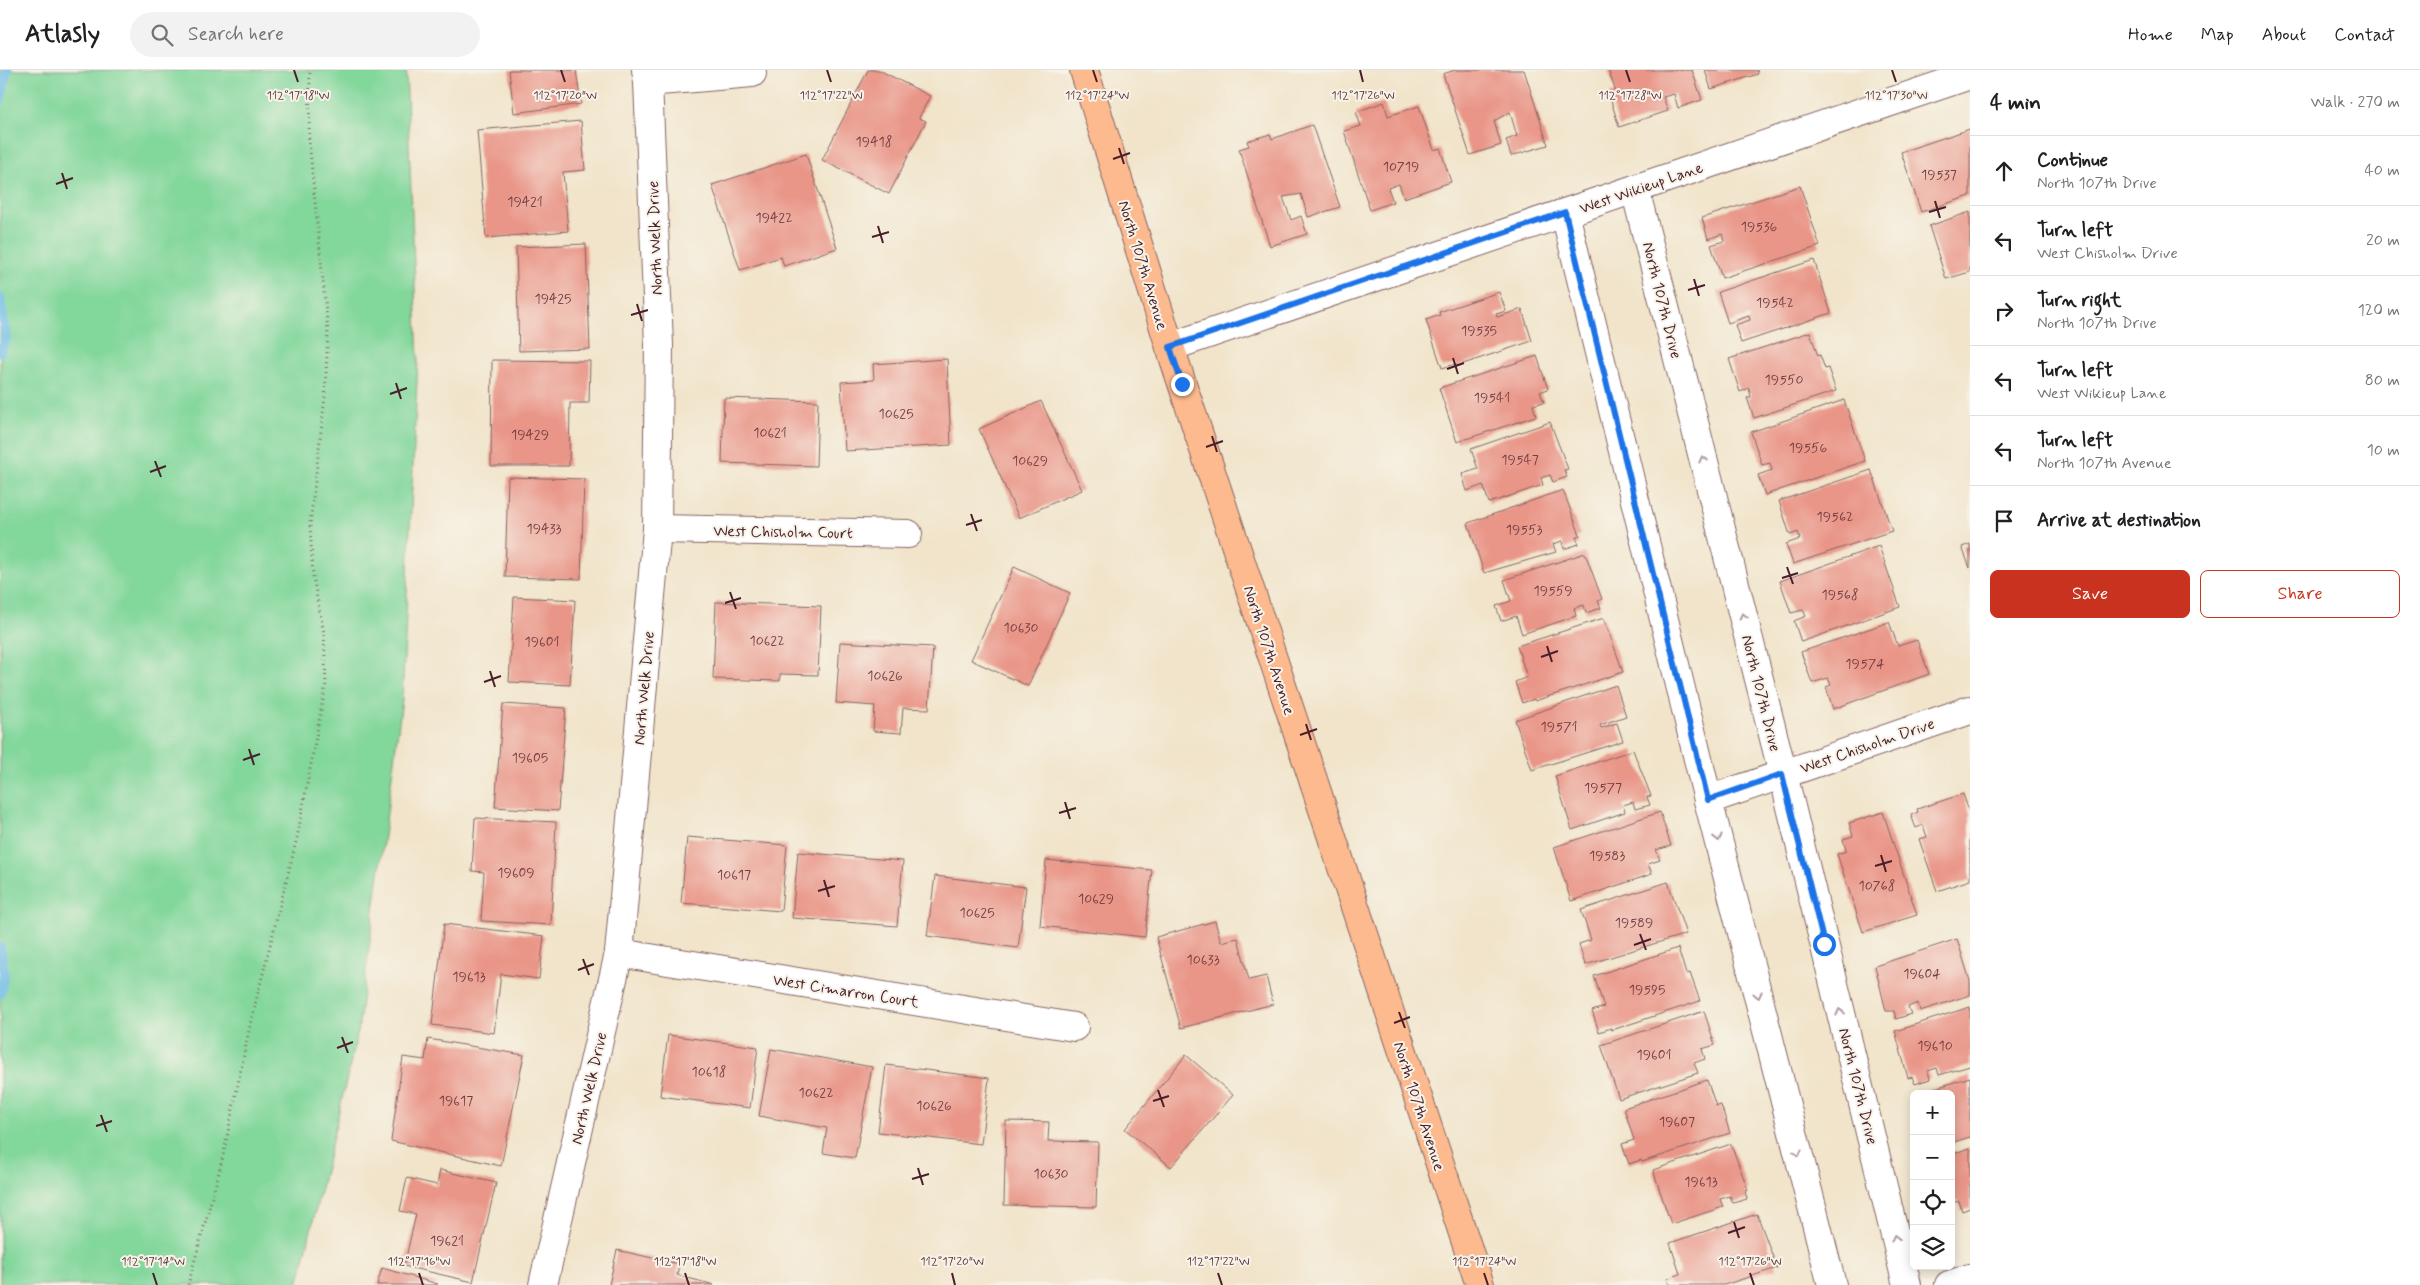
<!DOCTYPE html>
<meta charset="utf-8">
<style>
body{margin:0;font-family:Mynerve,sans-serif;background:#f2f2f2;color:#202124}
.controls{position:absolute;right:15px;bottom:15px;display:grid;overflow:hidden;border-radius:8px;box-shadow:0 2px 12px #0003}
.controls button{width:45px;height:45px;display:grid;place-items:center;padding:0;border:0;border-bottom:1px solid #e0e0e0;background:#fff;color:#202124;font:25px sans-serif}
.stop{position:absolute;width:15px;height:15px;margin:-11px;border:4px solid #1a73e8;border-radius:50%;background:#fff}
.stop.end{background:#1a73e8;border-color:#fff;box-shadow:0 1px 5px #0008}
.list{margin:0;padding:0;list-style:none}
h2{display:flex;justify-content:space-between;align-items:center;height:65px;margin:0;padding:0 20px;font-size:21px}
h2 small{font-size:16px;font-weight:400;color:#757577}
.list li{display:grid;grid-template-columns:32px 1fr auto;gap:15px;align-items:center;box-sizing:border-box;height:70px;padding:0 20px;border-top:1px solid #e0e0e0}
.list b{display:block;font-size:19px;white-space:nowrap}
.list p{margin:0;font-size:16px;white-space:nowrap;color:#757577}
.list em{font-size:16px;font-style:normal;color:#757577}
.actions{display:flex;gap:10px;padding:15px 20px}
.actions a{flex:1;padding:11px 0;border:1px solid #c8321e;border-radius:8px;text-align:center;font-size:18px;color:#c8321e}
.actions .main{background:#c8321e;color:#fff}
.icon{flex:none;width:28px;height:28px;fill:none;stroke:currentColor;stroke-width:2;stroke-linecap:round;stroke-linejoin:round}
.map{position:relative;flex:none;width:1970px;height:1215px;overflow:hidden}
header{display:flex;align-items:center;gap:30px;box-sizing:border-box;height:70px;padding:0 25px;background:#fff;border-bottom:1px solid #e0e0e0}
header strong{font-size:24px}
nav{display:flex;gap:28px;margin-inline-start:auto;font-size:18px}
.search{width:350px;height:45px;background:#f2f2f2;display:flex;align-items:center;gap:12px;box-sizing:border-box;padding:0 18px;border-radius:28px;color:#757577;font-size:19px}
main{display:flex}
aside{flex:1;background:#fff}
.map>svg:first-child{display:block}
.green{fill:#82d79b;stroke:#667b63}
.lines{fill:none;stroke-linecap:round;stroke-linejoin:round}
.stream{stroke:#6dbbe7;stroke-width:10}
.building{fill:#e99587}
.minor-casing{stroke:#846463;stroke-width:30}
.major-casing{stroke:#846463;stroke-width:30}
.path{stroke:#846463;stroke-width:3;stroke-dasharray:1 4;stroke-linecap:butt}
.minor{stroke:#fff;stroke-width:28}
.major{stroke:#fcba8e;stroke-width:28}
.oneway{stroke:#ae9aa0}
.route{stroke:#1a73e8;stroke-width:6}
.ticks{fill:none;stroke:#4a1f2b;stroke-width:2}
.labels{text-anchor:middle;stroke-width:4;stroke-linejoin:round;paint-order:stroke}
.number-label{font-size:14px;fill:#723c42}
.street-label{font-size:16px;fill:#4a1f2b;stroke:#f7f3e8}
.ticks-label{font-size:12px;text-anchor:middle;fill:#4a1f2b;stroke:#f7f3e8;stroke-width:4;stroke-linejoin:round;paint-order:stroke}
</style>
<header>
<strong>Atlasly</strong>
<div class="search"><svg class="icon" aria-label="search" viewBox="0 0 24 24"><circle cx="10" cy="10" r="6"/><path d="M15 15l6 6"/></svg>Search here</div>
<nav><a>Home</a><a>Map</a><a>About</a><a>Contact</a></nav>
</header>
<main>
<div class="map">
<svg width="1970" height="1215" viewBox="0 0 1970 1215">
<rect width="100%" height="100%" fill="#f7f3e8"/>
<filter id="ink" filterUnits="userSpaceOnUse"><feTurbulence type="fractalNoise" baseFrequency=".02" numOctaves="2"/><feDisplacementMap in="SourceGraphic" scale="10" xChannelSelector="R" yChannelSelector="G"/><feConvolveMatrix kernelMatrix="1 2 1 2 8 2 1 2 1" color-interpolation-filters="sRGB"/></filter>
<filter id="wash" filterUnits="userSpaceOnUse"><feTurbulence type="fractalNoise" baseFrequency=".0096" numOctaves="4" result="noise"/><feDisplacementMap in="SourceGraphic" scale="20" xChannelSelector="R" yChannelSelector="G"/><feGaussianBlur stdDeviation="1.12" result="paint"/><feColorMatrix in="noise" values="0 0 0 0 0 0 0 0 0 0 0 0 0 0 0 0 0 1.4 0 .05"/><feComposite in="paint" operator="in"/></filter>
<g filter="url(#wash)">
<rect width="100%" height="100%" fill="#f1e4ca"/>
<path class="green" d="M0,0h406l12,290 -16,340 -44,331 -60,254h-298z"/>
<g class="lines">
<g class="stream">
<path d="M0,30l7,-30"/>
<path d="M0,228l6,40 -6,14"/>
<path d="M0,878l4,25 -4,20"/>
</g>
</g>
<g id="blocks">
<g class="building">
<path d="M509,0h67l5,34 -67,9z"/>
<path d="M868,0h11l51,26 -11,22 7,3 -37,73 -67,-34z"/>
<path d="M1455,0h69l24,75 -37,11 -5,-16 11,-4 -7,-24 -16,9 7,24 -31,10 -27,-81z"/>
<path d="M1608,0h84l10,30 -24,8 -4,-14 -11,3 5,14 -49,16 -10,-33 7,-2z"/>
<path d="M1705,0h52l1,4 -47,15z"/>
<path d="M1384,32l4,14 31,-10 15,44 6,-2 11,34 -47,16 -5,-14 -11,4 5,14 -23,8 -26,-79 17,-5 -5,-14z"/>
<path d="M581,51l4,49 -22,2 5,59 -82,7 -9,-108z"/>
<path d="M1312,55l28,82 -32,10 -7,-23 -18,3 8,23 10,-4 6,18 -37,12 -31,-97 10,-3 -2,-5 23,-7 2,5z"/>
<path d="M1970,59v67l-49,16 -20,-60z"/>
<path d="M806,84l31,94 -53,18 -3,-9 -41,13 -28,-85z"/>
<path d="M1800,116l20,60 -98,32 -11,-33 13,-4 -2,-7 -14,5 -6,-21z"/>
<path d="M1970,142v60l-24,7 -17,-53z"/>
<path d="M586,174l4,105 -71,2 -3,-104z"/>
<path d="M1814,190l17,53 -90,30 -6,-18 15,-5 -1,-4 -21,7 -10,-31z"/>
<path d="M1499,222l7,19 -10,3 1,3 25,-8 10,32 -75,25 -1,-2 -14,4 -16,-48 14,-5 -1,-3z"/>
<path d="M1810,262l8,24 2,-1 5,14 3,-1 8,23 -82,27 -7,-20 4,-1 -2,-9 -9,4 -11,-33z"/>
<path d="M1537,286l11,33 -8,3 4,10 -11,3 3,11 -79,26 -18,-54z"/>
<path d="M947,289l4,86 -106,6 -4,-69 33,-2 -1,-16z"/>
<path d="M492,290l98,1 -1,42h-19l-1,63h-78z"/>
<path d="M724,328l94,3 -2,65 -94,-3z"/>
<path d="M1844,330l21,61 -100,34 -7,-20 14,-5 -2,-7 -8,2 -11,-33z"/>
<path d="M1041,331l41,89 -63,28 -40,-89z"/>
<path d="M1550,352l18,47 -4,1 3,7 -14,5 -3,-7 -9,3 2,7 -54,18 -6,-18 -16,6 -5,-17 16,-5 -7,-20z"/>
<path d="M1871,400l21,61 -99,33 -7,-20 14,-5 -2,-7 -8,3 -11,-34z"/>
<path d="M508,407l76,2 -3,100 -76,-2z"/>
<path d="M1563,420l17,45 -4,2 3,7 -15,5 -2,-8 -9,3 3,8 -72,21 -16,-50z"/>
<path d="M1970,474v24l-8,-21z"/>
<path d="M1879,476l21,61 -99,35 -7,-21 12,-5 -3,-6 -12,3 -11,-32z"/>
<path d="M1585,483l17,46 -4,2 3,7 -15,5 -2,-8 -10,3 2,8 -54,18 -6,-18 -15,5 -5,-15 15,-5 -7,-21z"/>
<path d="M1014,497l56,26 -42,93 -57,-26z"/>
<path d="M514,527l61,3 -5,85 -61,-3z"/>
<path d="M716,532l105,4 -3,69 -38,-1v7l-67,-2z"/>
<path d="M1604,548l19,54 -88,29 -1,-2 -12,4 -7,-21 12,-5 -10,-31z"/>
<path d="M1889,552l9,24 19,-6 12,34 -96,35 -7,-22 5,-2 -3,-7 -16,5 -11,-31z"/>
<path d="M840,572l93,5 -4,62 -26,-1 -2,25 -28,-2 2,-25 -39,-3z"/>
<path d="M1616,615l10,31 -26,9 1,3 16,-5 6,18 -91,29 -17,-50z"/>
<path d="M503,634l63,4 -8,103 -63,-4z"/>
<path d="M1633,680l18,46 -4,1 3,8 -15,4 -2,-7 -10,3 2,7 -53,18 -17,-54z"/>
<path d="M1963,724l7,20v66l-33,11 -18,-52 8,-2 -4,-12 -7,3 -5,-13 7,-3 -1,-3z"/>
<path d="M1660,742l11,34 -15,4 4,10 -12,4 4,10 -81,27 -17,-54z"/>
<path d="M1883,742l34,103 -54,17 -26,-78 9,-3 -3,-12 10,-3 -4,-13z"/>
<path d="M475,748l81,4 -5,103 -70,-4 3,-49 -12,-1z"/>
<path d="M687,767l100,8 -6,66 -100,-8z"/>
<path d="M798,782l105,9 -6,65 -105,-8z"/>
<path d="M1046,790l106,10 -7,67 -105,-11z"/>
<path d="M935,806l91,11 -8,61 -91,-12z"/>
<path d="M1668,812l18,52 -101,31 -6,-21 12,-4 -10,-30z"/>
<path d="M1215,851l6,21 17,-4 11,42 17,-4 7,28 -92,24 -25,-91z"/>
<path d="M444,854l100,12 -5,43 -38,-5 -7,59 -62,-8z"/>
<path d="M1957,869l13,42v14l-50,16 -2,-8 -10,4 3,7 -15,5 -2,-8h-8l-11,-45z"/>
<path d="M1678,878l8,26 4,-1 10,28 -88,29 -1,-2 -12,4 -7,-21 12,-4 -10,-31z"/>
<path d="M1970,937v59l-31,9 -2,-7 -9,3 2,8 -15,5 -3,-7 -4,1 -13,-47z"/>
<path d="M1704,941l11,34 -13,4 3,10 -11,4 4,10 -79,26 -18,-54z"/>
<path d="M668,965l90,12 -8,61 -90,-12z"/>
<path d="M428,969l96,16 -23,111 -110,-25 12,-84 22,3z"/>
<path d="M771,979l101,18 -17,91 -32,-5 4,-25 -68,-12z"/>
<path d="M1186,985l47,40 -62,72 -46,-38z"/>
<path d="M886,995l103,13 -8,66 -103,-12z"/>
<path d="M1970,1007v60l-19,6v-49l-31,-1z"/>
<path d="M1707,1010l9,26 5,-1 9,28 -88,29 -1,-2 -12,4 -7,-20 12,-4 -10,-32z"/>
<path d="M1006,1051l43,1 -1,19 50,1 -2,65 -92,-2z"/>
<path d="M1731,1074l17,46 -3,1 2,8 -14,4 -3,-7 -10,3 3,8 -52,17 -18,-54z"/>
<path d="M1970,1078v60l-8,3 -3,-10 -8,2v-49z"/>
<path d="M440,1100l56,13 -23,99 -69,-16 12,-52 -16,-3 7,-33 30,7z"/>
<path d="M1757,1144l20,54 -53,17h-55l-2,-6 13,-5 -10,-31z"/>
<path d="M617,1180l62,14 -2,11 37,10h-105z"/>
<path d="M382,1198l56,16 -1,1h-60z"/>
</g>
</g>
</g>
<g filter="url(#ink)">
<use href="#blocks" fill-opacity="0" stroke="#846463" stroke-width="1"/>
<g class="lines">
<defs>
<g id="minor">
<path d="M646,0l2,12 104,-9"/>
<path d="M1635,119l148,585 124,511"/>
<path d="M1565,143l143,587 124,485"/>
<path d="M1170,277l800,-272"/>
<path d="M657,459l251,5"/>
<path d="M1708,730l262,-90"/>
<path d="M619,883l455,74"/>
<path d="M543,1215l76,-332 38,-424 2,-184 -11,-263"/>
<path d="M1949,1215l21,-7"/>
</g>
<path id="major" d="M1084,0l86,277 310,938"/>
</defs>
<use href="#minor" class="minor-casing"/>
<use href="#major" class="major-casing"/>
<path class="path" d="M188,1215l34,-124 29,-140 46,-183 29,-154 -2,-51 -11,-56 -3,-53 15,-127 3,-66 -19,-190 1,-71"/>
<use href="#minor" class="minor"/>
<use href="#major" class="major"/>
</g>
<defs><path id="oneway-chevron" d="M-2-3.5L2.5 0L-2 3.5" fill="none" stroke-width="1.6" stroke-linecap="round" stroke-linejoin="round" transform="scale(1.25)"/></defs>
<g class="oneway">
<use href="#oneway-chevron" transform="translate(1703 389) rotate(-104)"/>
<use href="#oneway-chevron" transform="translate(1743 546) rotate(-104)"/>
<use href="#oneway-chevron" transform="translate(1718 768) rotate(76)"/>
<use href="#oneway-chevron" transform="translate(1758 925) rotate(76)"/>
<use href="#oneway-chevron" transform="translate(1840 942) rotate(-104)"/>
<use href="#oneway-chevron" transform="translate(1798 1083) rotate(76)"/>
<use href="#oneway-chevron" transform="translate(1895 1168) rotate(-104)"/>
</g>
</g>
<g class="lines" filter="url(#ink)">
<path class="route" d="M1182,314l-12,-37 395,-135 143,588 74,-26 42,170"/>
</g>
<path class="ticks" d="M294,0l4,12M561,0l4,12M827,0l4,12M1093,0l4,12M1360,0l3,12M1626,0l4,12M1892,0l4,12M1119,78l5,16M1113,89l17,-6M62,103l5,16M56,114l17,-6M1935,131l5,17M1929,142l17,-5M878,156l5,17M872,167l17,-5M1694,209l5,17M1688,220l17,-5M637,234l5,17M631,245l17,-5M1453,288l5,16M1447,299l17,-6M396,313l5,16M390,324l17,-6M1212,366l5,16M1206,377l17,-6M155,391l6,16M150,402l16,-6M971,444l6,17M966,455l16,-5M1787,497l6,17M1782,508l16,-5M730,522l6,17M725,533l16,-5M1547,576l5,16M1541,587l17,-6M490,601l5,16M484,612l17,-6M1306,654l5,16M1300,665l17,-6M249,679l5,16M243,690l17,-6M1065,732l5,17M1059,743l17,-5M1881,785l5,17M1875,796l17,-5M824,810l5,17M818,821l17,-5M1640,864l6,16M1634,875l17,-6M583,889l6,16M578,900l16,-6M1399,942l6,16M1394,953l16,-6M342,967l6,16M337,978l16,-6M1158,1020l6,17M1153,1031l16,-5M101,1045l6,17M96,1056l16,-5M918,1098l5,17M912,1109l17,-5M1734,1152l5,16M1728,1163l17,-6M153,1203l4,12M419,1203l4,12M685,1203l4,12M952,1203l3,12M1218,1203l4,12M1484,1203l4,12M1750,1203l4,12"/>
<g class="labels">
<g class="number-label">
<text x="874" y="76">19418</text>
<text x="1401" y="101">10719</text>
<text x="1939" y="109">19537</text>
<text x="525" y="136">19421</text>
<text x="774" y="152">19422</text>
<text x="1759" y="161">19536</text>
<text x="553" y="233">19425</text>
<text x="1775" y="237">19542</text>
<text x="1479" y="265">19535</text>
<text x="1784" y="314">19550</text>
<text x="1492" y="332">19541</text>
<text x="896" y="348">10625</text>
<text x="770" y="367">10621</text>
<text x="530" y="369">19429</text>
<text x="1808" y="382">19556</text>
<text x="1520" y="394">19547</text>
<text x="1030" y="395">10629</text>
<text x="1835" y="451">19562</text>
<text x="544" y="463">19433</text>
<text x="1524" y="464">19553</text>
<text x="1553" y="525">19559</text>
<text x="1840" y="529">19568</text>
<text x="1021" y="562">10630</text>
<text x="767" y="575">10622</text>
<text x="542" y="576">19601</text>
<text x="1865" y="598">19574</text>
<text x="885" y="610">10626</text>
<text x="1559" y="661">19571</text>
<text x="530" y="692">19605</text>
<text x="1603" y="722">19577</text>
<text x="1607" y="790">19583</text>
<text x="516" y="807">19609</text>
<text x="734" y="809">10617</text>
<text x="1877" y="820">10768</text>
<text x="1096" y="833">10629</text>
<text x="977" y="847">10625</text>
<text x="1634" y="857">19589</text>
<text x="1203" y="894">10633</text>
<text x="1922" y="908">19604</text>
<text x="469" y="911">19613</text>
<text x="1647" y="924">19595</text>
<text x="1935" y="980">19610</text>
<text x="1654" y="989">19601</text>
<text x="709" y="1006">10618</text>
<text x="816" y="1027">10622</text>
<text x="456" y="1035">19617</text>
<text x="934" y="1040">10626</text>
<text x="1677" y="1056">19607</text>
<text x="1051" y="1108">10630</text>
<text x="1701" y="1116">19613</text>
<text x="447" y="1175">19621</text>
</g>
<g class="street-label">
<text transform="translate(1641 117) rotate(-19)" y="6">West Wikieup Lane</text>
<text transform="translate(654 168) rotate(-92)" y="6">North Welk Drive</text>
<text transform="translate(1144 195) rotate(73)" y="6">North 107th Avenue</text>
<text transform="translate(1663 230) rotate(76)" y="6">North 107th Drive</text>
<text transform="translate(783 461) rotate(1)" y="6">West Chisholm Court</text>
<text transform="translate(1270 580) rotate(72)" y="6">North 107th Avenue</text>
<text transform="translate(643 618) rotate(-85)" y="6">North Welk Drive</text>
<text transform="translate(1762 623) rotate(76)" y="6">North 107th Drive</text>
<text transform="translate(1867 675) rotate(-19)" y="6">West Chisholm Drive</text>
<text transform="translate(846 920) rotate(9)" y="6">West Cimarron Court</text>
<text transform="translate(1859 1016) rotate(76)" y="6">North 107th Drive</text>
<text transform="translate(588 1018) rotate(-77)" y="6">North Welk Drive</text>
<text transform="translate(1420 1036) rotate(72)" y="6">North 107th Avenue</text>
</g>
</g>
<g class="ticks-label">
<text x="298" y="29">112°17'18"W</text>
<text x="565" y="29">112°17'20"W</text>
<text x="831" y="29">112°17'22"W</text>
<text x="1097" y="29">112°17'24"W</text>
<text x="1363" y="29">112°17'26"W</text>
<text x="1630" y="29">112°17'28"W</text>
<text x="1896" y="29">112°17'30"W</text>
<text x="153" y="1195">112°17'14"W</text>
<text x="419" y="1195">112°17'16"W</text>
<text x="685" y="1195">112°17'18"W</text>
<text x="952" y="1195">112°17'20"W</text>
<text x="1218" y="1195">112°17'22"W</text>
<text x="1484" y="1195">112°17'24"W</text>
<text x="1750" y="1195">112°17'26"W</text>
</g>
</svg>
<div class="controls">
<button>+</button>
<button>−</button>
<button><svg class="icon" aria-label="locate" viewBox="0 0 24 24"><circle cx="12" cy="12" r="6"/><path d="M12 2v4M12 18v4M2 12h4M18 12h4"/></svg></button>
<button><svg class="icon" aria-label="layers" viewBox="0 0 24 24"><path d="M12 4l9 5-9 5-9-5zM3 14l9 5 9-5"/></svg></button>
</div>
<div class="stop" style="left:1824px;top:874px"></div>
<div class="stop end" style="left:1182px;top:314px"></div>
</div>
<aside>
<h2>4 min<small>Walk · 270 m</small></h2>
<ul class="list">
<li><svg class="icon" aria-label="ahead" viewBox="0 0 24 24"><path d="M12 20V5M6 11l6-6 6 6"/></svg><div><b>Continue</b><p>North 107th Drive</p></div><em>40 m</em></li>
<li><svg class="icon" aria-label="left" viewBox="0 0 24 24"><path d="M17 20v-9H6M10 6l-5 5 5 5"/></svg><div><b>Turn left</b><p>West Chisholm Drive</p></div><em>20 m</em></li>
<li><svg class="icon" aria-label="right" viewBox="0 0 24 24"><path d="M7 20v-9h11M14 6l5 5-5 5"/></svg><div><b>Turn right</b><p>North 107th Drive</p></div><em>120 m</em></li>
<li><svg class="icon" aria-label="left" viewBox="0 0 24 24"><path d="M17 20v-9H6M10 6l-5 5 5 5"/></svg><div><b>Turn left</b><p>West Wikieup Lane</p></div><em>80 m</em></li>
<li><svg class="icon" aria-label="left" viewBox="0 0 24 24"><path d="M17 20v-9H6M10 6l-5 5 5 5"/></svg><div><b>Turn left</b><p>North 107th Avenue</p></div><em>10 m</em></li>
<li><svg class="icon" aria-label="arrive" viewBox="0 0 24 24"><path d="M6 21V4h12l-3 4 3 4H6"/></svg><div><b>Arrive at destination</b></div></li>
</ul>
<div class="actions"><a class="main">Save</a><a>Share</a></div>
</aside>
</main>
